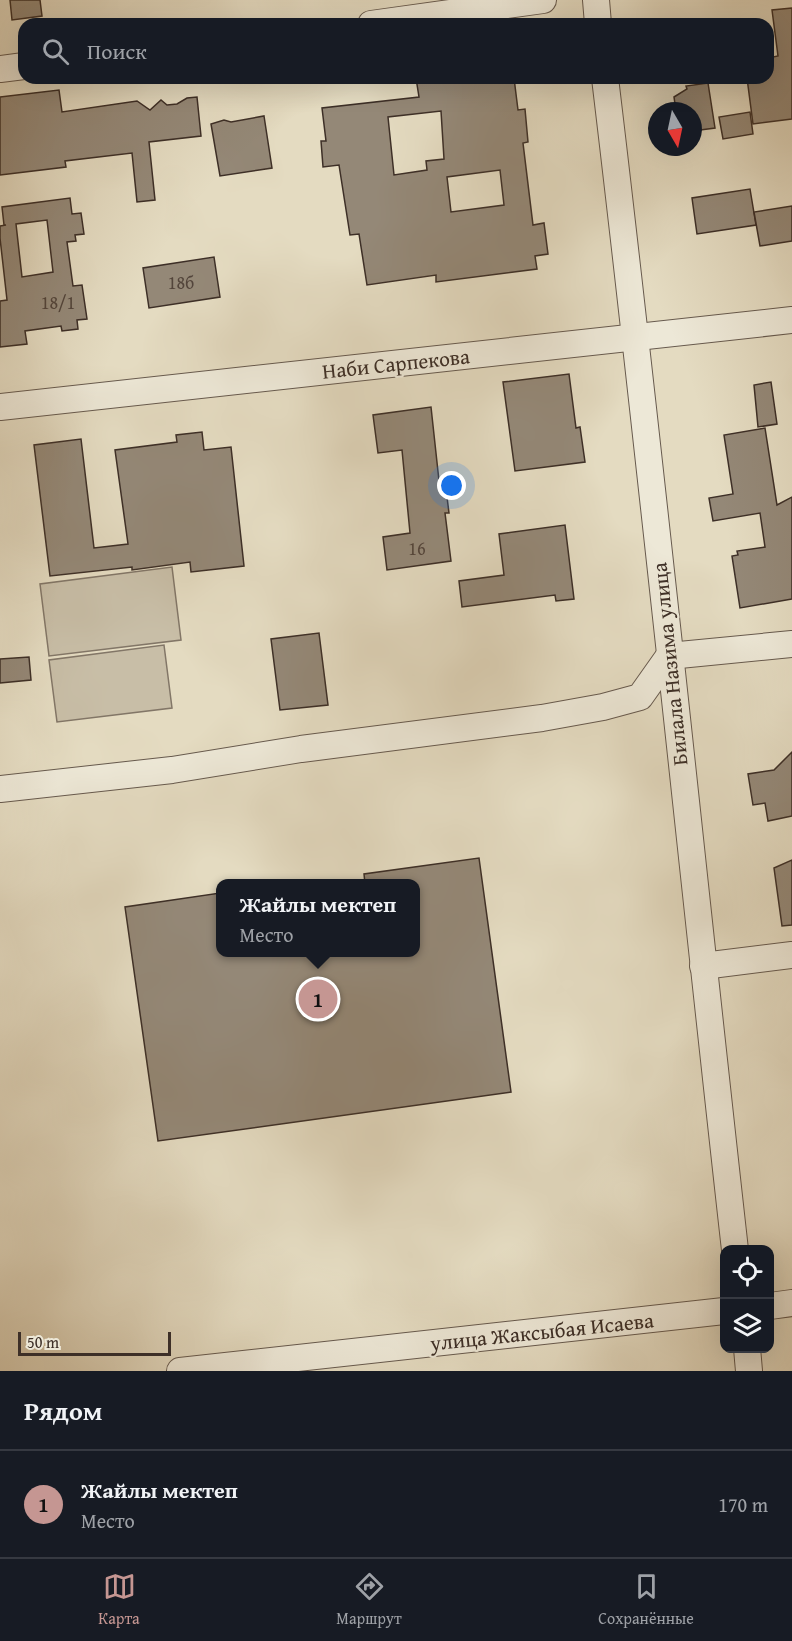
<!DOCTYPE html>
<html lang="ru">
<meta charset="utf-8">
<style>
body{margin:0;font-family:"Gentium Book Plus",serif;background:#20242c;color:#f1f3f6}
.controls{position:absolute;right:18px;bottom:18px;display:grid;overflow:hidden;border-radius:12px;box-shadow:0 6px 24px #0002}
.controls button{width:54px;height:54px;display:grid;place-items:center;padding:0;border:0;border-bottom:2px solid #363941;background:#171b24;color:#f1f3f6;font:30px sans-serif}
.compass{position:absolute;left:648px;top:102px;width:54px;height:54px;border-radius:50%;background:#171b24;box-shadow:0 6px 24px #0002;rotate:171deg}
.scale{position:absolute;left:18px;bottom:15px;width:153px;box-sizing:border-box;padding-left:6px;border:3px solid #3d2f27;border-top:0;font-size:16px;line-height:21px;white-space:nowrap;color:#3d2f27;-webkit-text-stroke:4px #ede8d7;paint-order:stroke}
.you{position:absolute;left:452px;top:486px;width:21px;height:21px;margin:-15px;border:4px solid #fff;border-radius:50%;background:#1a73e8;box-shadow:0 0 0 9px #1a73e833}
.badge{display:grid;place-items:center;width:39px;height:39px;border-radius:50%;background:#c59692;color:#111;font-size:20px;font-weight:700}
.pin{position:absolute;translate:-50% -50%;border:3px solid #fff;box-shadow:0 2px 6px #0006}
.popup{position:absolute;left:216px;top:879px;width:204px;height:78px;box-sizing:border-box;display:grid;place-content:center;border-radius:12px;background:#171b24;filter:drop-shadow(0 2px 4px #0005);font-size:20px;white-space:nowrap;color:#9ea1a6}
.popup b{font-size:22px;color:#f1f3f6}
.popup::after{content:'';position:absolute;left:50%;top:100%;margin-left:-12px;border:12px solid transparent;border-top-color:#171b24}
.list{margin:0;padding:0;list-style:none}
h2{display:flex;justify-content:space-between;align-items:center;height:78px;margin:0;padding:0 24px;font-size:26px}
h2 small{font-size:20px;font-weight:400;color:#9ea1a6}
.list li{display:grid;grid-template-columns:39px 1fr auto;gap:18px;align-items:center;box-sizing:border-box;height:108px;padding:0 24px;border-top:2px solid #363941}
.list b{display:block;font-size:22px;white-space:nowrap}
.list p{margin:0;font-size:20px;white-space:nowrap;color:#9ea1a6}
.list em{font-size:20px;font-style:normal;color:#9ea1a6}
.icon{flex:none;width:33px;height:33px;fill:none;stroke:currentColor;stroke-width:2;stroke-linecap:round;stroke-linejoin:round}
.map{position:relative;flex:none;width:792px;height:1371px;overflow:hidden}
.search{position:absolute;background:#171b24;box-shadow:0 6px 24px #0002;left:18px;right:18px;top:18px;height:66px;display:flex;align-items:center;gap:15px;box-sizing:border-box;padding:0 21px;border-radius:18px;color:#9ea1a6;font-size:22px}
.sheet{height:186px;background:#171b24}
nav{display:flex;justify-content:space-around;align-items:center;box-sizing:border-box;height:84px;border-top:2px solid #363941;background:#171b24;font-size:16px;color:#9ea1a6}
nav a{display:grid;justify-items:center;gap:3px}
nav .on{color:#c59692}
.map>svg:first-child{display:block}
.green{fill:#c8bea7;stroke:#827667;stroke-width:1.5}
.building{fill:#948877;stroke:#3d2f27;stroke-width:1.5;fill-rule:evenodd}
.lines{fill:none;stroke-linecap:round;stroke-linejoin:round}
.minor-casing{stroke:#675a4e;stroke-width:28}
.minor{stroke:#ede8d7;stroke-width:26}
.labels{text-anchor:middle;stroke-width:4.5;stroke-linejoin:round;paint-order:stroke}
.number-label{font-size:18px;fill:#53453b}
.street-label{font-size:21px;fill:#3d2f27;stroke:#ede8d7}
</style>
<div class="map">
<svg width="792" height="1371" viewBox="0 0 792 1371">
<rect width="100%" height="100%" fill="#e4dbc1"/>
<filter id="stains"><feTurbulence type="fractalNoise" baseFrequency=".00333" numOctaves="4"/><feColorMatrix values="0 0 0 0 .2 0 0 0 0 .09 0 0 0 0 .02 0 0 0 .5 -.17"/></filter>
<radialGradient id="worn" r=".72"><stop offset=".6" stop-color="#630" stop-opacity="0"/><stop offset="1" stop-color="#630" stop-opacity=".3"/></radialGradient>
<g class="green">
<path d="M172,567l9,73 -132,16 -9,-72z"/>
<path d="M164,645l8,63 -115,14 -8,-62z"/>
</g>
<g class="building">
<path d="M10,0h30l2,16 -30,4z"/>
<path d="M792,8v111l-39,5 -6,-46h21v-20l10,-2 -6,-46z"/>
<path d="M416,78h98l4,32 7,-1 3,33 -5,1 10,82 11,-2 4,31 -13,2 2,13 -101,13v-7l-69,10 -8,-51 -9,1 -11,-70 -16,2 -2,-26h5l-4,-33 97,-11zM441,111l3,48 -18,2 1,9 -33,5 -6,-58zM500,170l4,35 -53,7 -4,-35z"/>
<path d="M708,83l7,45 -22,3v-20h-17l-2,-14 13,-8 -1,-3z"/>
<path d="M59,90l3,22 75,-11 13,9 11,-10 6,5 10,-1 10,-6 10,-1 4,39 -52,6 6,58 -18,2 -5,-49 -67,8 1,6 -66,8v-78z"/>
<path d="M750,112l3,22 -30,5 -4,-22z"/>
<path d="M264,116l8,52 -52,8 -9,-52 13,-4 7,2z"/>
<path d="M750,189l6,36 -59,9 -5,-36z"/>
<path d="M70,198l2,16 9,-1 3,21 -9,1 1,6 -9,1 6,44 9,-1 5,34 -10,1 1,9 -16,2 -1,-5 -36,5 2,13 -27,3v-46l7,-1 -7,-62v-12l6,-1h-2l-2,-18zM47,220l6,52 -31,5 -6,-53z"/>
<path d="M792,206v35l-32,5 -6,-34z"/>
<path d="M214,257l6,40 -71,11 -6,-40z"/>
<path d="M569,374l7,54 4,-1 5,35 -70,9 -12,-89z"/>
<path d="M771,382l6,42 -19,3 -4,-42z"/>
<path d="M431,407l9,83 6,-1 3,24h-4l6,48 -64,9 -4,-33 27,-4 -8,-83 -24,3 -5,-38z"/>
<path d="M765,428l12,77 15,-8v102l-52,9 -8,-52 6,-1 -1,-4 28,-4 -5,-34 -47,8 -4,-23 24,-4 -9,-59z"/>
<path d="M202,432l2,18 27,-3 13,119 -53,6 -1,-10 -58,8v-3l-82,9 -16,-131 47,-6 13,109 34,-4 -13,-94 62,-8 -1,-7z"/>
<path d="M565,525l9,74 -18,2 -1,-6 -93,12 -3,-26 45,-6 -5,-41z"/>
<path d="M319,633l9,72 -48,5 -9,-71z"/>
<path d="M29,657l2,23 -31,3v-24z"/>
<path d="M792,752v64l-24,5 -3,-18 -12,2 -5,-31 26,-4z"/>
<path d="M479,858l32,234 -353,49 -33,-234 95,-14v59h196v-68h-51l-1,-10z"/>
<path d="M792,860v65l-10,1 -8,-58z"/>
</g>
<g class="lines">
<defs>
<g id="minor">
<path d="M596,0l2,24"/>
<path d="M371,24l172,-24"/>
<path d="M0,69l24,-3"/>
<path d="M605,78c47,390 86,781 130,1172"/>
<path d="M0,407l792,-87"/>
<path d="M0,789l172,-19 129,-21 241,-31 61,-11 37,-10 29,-41 123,-12"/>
<path d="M703,966l89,-11"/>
<path d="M770,1306l22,-3"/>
<path d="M747,1348l2,23"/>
<path d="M180,1371l544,-60"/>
</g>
</defs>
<use href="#minor" class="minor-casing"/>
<use href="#minor" class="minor"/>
</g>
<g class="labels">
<g class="number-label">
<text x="181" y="289">18б</text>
<text x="58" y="309">18/1</text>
<text x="417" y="555">16</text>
</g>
<g class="street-label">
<text transform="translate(396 364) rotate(-6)" y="7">Наби Сарпекова</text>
<text transform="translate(670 664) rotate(-96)" y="7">Билала Назима улица</text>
<text transform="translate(542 1332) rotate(-6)" y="7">улица Жаксыбая Исаева</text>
</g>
</g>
<rect width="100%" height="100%" filter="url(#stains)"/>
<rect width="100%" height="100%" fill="url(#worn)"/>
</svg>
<div class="controls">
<button><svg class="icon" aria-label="locate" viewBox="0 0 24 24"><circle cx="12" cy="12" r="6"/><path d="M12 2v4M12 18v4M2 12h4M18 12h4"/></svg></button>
<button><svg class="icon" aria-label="layers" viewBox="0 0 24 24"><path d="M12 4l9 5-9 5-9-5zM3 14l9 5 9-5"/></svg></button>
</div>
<svg class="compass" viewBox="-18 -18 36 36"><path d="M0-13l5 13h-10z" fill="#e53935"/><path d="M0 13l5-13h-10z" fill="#9ea1a6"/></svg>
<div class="scale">50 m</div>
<div class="you"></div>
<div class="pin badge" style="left:318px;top:999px">1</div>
<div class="popup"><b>Жайлы мектеп</b>Место</div>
<div class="search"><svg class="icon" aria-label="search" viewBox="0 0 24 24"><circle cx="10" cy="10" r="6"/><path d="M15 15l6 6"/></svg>Поиск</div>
</div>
<section class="sheet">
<h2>Рядом<small></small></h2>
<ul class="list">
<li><span class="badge">1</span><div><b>Жайлы мектеп</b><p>Место</p></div><em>170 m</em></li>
</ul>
</section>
<nav>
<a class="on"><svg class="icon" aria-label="map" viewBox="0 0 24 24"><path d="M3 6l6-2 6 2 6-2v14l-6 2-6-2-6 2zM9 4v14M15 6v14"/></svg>Карта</a>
<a><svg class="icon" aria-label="directions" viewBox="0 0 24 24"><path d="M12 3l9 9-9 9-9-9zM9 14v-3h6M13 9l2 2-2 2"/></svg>Маршрут</a>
<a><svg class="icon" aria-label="saved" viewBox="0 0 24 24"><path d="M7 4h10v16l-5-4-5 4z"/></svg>Сохранённые</a>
</nav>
